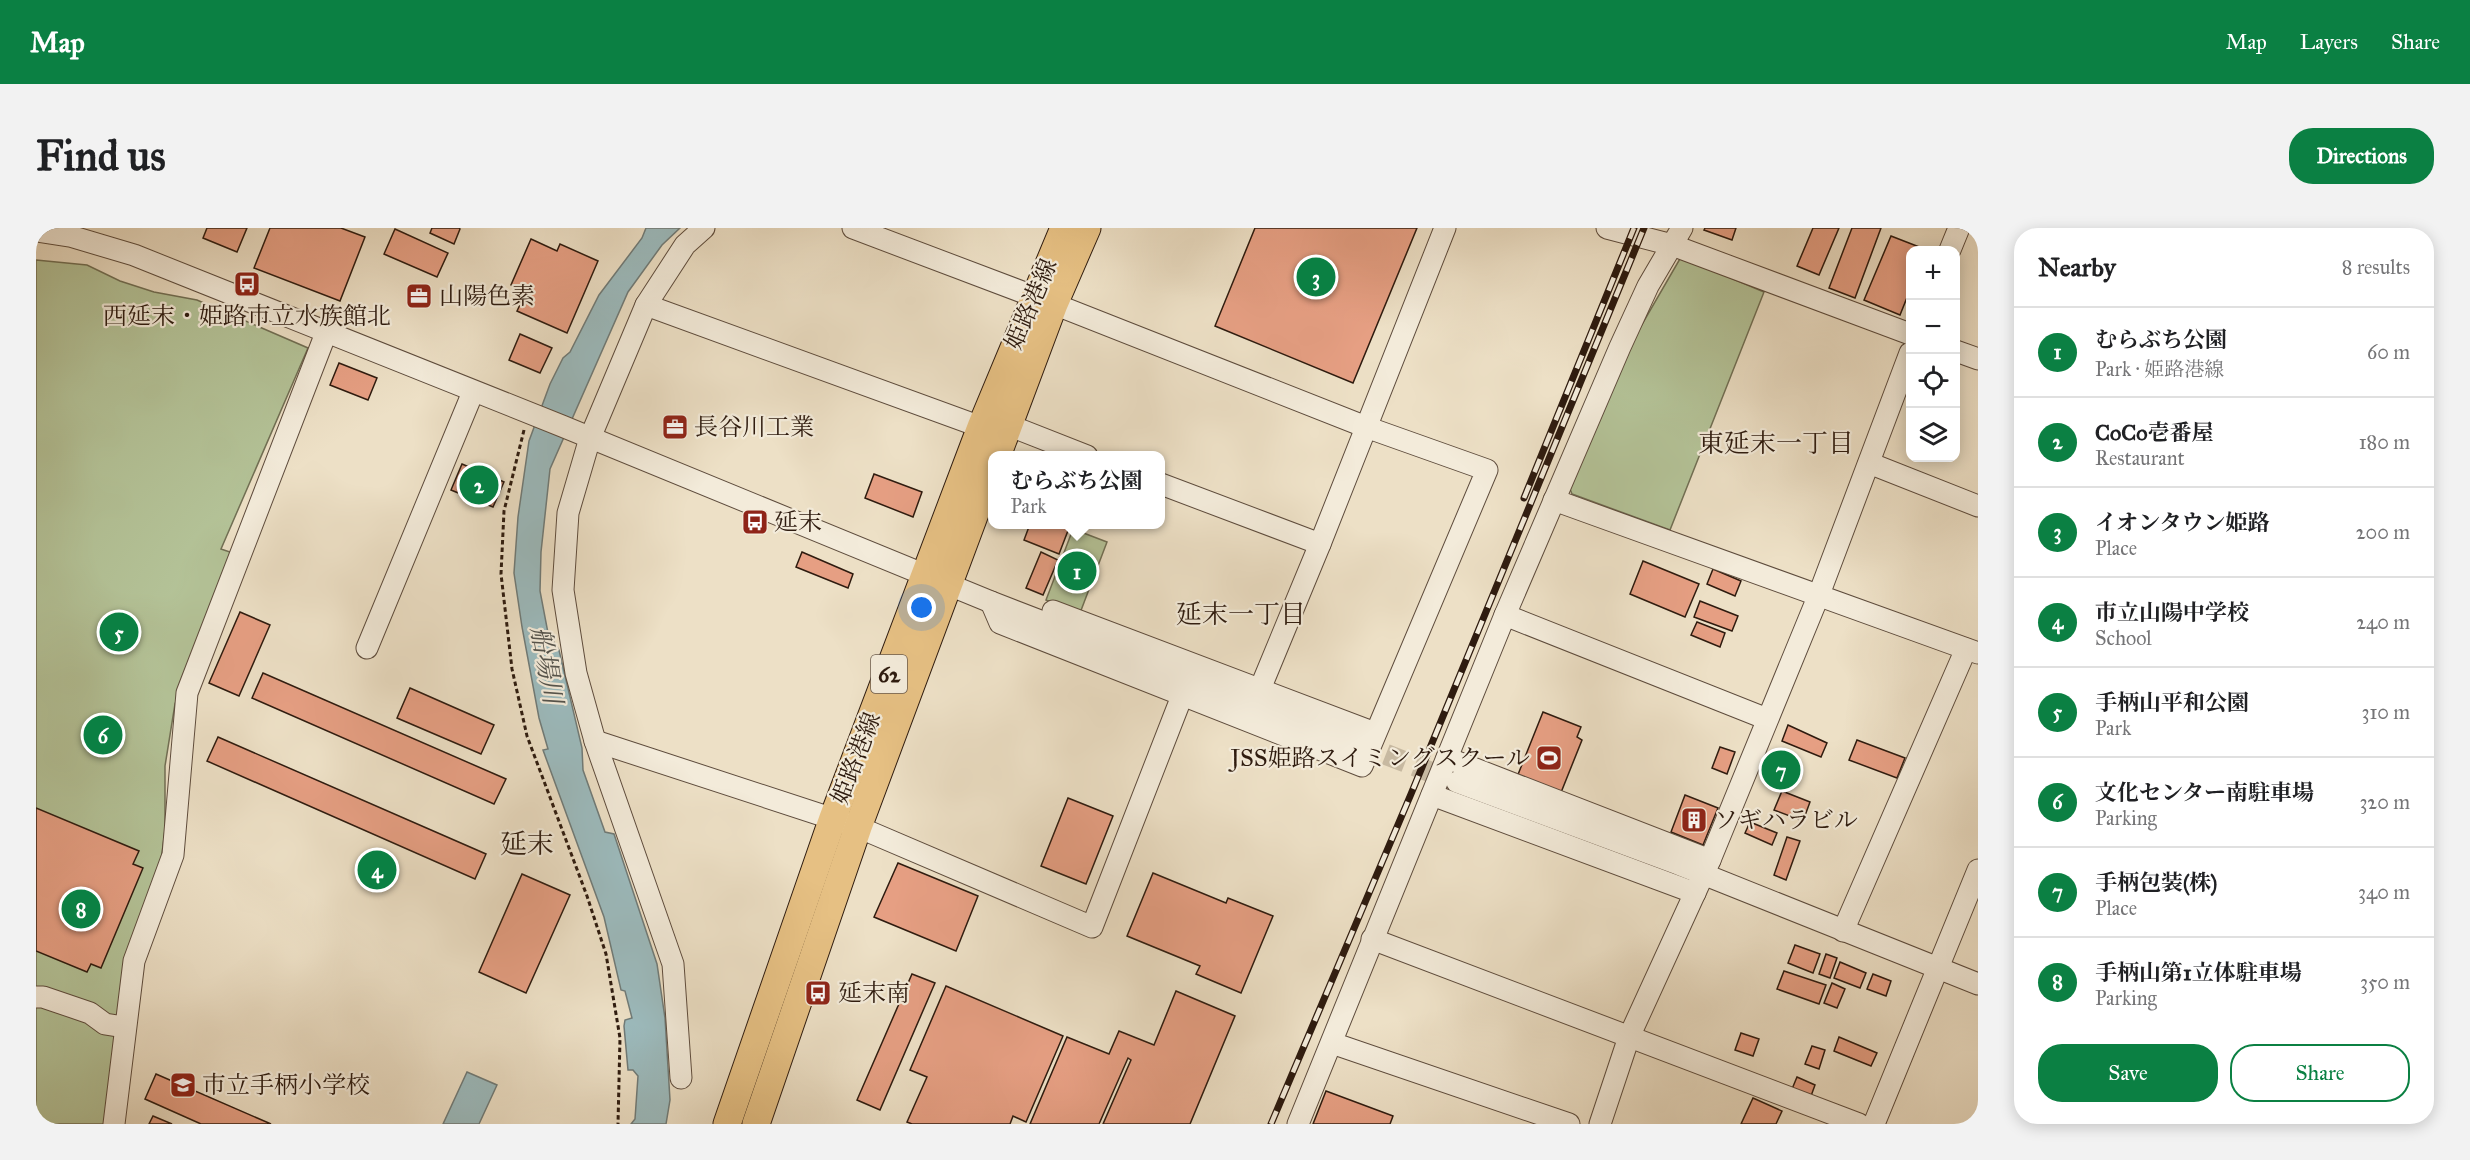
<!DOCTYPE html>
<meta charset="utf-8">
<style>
body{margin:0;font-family:"IM FELL Great Primer","Noto Serif JP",serif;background:#f2f2f2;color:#202124}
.controls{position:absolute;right:18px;top:18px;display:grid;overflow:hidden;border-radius:12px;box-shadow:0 3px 15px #0003}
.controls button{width:54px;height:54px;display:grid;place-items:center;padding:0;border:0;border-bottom:2px solid #e0e0e0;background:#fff;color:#202124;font:30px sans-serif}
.you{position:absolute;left:886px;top:380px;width:21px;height:21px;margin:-15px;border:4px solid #fff;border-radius:50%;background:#1a73e8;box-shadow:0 0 0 9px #1a73e833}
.badge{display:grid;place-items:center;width:39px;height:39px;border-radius:50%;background:#0b8043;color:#fff;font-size:20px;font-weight:700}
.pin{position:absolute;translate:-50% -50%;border:3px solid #fff;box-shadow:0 2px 6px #0006}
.popup{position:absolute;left:952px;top:223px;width:177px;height:78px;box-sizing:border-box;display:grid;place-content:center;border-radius:12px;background:#fff;filter:drop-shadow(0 2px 4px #0005);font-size:20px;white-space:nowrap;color:#757577}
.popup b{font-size:22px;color:#202124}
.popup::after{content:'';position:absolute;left:50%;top:100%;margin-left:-12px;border:12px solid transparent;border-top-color:#fff}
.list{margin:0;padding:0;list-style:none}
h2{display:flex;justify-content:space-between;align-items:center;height:78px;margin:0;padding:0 24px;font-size:26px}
h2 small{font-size:20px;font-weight:400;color:#757577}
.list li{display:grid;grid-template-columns:39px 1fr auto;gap:18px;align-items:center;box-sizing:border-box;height:90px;padding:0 24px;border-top:2px solid #e0e0e0}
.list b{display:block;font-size:22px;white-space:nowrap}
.list p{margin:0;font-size:20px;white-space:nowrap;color:#757577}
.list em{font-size:20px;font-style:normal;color:#757577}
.actions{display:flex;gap:12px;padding:18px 24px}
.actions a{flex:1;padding:14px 0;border:2px solid #0b8043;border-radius:24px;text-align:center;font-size:21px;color:#0b8043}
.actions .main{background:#0b8043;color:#fff}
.icon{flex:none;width:33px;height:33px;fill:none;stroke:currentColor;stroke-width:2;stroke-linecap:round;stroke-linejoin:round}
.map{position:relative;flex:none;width:1942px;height:896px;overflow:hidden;border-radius:24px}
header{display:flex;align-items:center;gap:36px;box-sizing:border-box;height:84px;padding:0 30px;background:#0b8043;color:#fff}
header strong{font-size:28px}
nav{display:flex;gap:33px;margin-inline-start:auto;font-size:21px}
.intro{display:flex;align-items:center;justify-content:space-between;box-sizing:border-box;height:144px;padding:0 36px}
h1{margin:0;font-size:42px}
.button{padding:15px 27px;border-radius:24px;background:#0b8043;color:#fff;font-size:21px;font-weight:700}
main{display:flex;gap:36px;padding:0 36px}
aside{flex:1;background:#fff;border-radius:24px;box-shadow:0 3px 15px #0003}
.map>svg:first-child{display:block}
.green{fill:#b4c398;stroke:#716f54;stroke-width:1.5}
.water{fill:#9cbbbe;stroke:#707b78;stroke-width:1.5}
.building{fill:#e69f83;stroke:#2e1b0f;stroke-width:1.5}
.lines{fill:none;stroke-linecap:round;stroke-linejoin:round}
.minor-tunnel{stroke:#c7b9a1;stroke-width:21;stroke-dasharray:21 10;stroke-linecap:butt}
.minor-casing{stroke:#5e4c3d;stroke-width:23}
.major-casing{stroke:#2e1b0f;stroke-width:29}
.path{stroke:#2e1b0f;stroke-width:3;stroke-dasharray:4.5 3;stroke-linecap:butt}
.minor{stroke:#f3ebda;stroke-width:21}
.major{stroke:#e6c083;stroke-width:27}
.rail-casing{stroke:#2e1b0f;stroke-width:7}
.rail{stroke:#f3ebda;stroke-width:4.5;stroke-dasharray:14;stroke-linecap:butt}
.labels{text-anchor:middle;stroke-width:4.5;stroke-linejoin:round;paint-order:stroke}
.shield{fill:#f3ebda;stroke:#69594c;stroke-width:1.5}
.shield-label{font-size:22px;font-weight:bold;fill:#2e1b0f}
.poi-label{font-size:24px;fill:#2e1b0f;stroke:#f3ebda;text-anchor:start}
.street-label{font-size:24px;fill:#2e1b0f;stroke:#f3ebda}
.neighbourhood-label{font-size:26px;fill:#2e1b0f;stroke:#f3ebda}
.water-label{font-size:26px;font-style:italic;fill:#54534c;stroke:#f3ebda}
.quarter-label{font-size:27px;fill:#2e1b0f;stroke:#f3ebda}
</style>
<header>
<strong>Map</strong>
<nav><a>Map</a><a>Layers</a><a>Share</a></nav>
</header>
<div class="intro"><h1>Find us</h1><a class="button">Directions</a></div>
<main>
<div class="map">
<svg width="1942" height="896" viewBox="0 0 1942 896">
<rect width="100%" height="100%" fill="#ede0c6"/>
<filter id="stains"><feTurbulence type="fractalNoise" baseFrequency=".00333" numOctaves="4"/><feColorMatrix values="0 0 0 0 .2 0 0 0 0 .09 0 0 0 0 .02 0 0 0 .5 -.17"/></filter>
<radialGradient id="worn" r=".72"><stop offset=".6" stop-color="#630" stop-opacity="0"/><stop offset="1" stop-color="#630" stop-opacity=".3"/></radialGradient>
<g class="green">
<path d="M1645,29l83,35 -94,238 -98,-36 -4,-10 62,-139z"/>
<path d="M0,32l51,5 33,16 34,11 43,8 111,48 -87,201 9,3 1,8 -56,144 -10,62v64l-5,38 -54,256h-70z"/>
<path d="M1037,301l34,13 -27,71 -34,-13z"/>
</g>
<g class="water">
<path d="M610,0h34l-18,17 -34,47 -78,177 -9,83 -1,39 8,42 11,17 23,98 1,22 22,62 9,2 43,130 8,54 5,82 -4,24h-35l4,-5 3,-43 -5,-6h-5l-4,-44 1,-6 7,-2 -7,-27 -4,-1 -17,-73 -61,-167 5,-1 -9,-31 -17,-91 -8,-54 4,-56 11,-76 21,-57 13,-26 7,-6 29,-57 43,-57z"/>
<path d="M431,844l30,13 -18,39h-36z"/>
</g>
<g class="building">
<path d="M171,0h40l-10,24 -34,-14z"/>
<path d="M234,0h71l24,9 -25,64 -86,-33z"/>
<path d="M396,0h27l1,1 -6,15 -24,-11z"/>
<path d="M1219,0h162l-64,155 -138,-57z"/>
<path d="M1669,0h31l-4,12 -28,-10z"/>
<path d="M1777,0h26l-20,47 -22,-9z"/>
<path d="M1816,0h29l-26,70 -26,-10z"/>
<path d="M359,1l53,24 -11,24 -53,-23z"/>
<path d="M1855,8l36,14h-17v40l-10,25 -36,-15z"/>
<path d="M495,11l26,12 3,-7 38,17 -31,72 -50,-22 9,-19 -15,-7z"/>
<path d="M484,106l32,14 -12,25 -31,-13z"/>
<path d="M303,135l38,15 -9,22 -38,-15z"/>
<path d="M426,236l42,18 -11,25 -42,-17z"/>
<path d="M838,246l48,18 -9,25 -48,-19z"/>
<path d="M994,296h31l8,4 -10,26 -35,-14z"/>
<path d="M766,324l51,22 -5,14 -52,-21z"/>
<path d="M1005,324l17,8 -15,35 -17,-7z"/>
<path d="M1607,333l56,23 -14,33 -55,-23z"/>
<path d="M1677,341l28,12 -6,15 -28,-12z"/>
<path d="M1664,373l38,15 -6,15 -38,-14z"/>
<path d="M204,384l30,13 -31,71 -30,-13z"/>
<path d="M1661,394l28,11 -5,14 -29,-12z"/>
<path d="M227,445l243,106 -12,25 -242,-106z"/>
<path d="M374,460l84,37 -13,29 -84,-36z"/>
<path d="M1507,484l38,15 -4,10 5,3 -22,55 -43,-18z"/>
<path d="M1752,497l39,18 -6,14 -39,-16z"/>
<path d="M182,509l268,117 -11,25 -268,-118z"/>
<path d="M1821,512l48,18 -8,20 -48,-18z"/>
<path d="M1684,519l15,5 -8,22 -15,-6z"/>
<path d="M1739,526l22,8 -9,23 -22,-8z"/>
<path d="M1746,563l28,11 -7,19 -29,-11z"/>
<path d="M1649,567l33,13 -15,37 -32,-13z"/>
<path d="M1032,570l45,18 -27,68 -45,-18z"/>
<path d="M0,580l103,43 -6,13 10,4 -42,100 -10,-4 -4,8 -51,-21z"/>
<path d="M1714,594l27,11 -5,12 -27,-12z"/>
<path d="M1751,609l13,4 -14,39 -12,-5z"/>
<path d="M862,635l80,33 -22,55 -82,-34z"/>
<path d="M1117,645l73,30 2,-5 45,18 -32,77 -45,-19 4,-8 -73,-30z"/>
<path d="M486,646l48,21 -44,98 -47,-21z"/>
<path d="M1759,717l25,9 -7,19 -25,-10z"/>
<path d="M1790,726l11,4 -7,20 -11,-4z"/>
<path d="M1804,734l26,11 -6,15 -26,-10z"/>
<path d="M1748,743l42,14 -7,19 -42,-15z"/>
<path d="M876,746l23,9 -55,127 -23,-10z"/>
<path d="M1837,746l18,7 -5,15 -19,-7z"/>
<path d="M1796,755l13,6 -8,19 -13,-5z"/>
<path d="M910,758l117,50 -37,86 -13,-6 -3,8h-98l-5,-2 20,-45 -17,-7z"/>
<path d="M1140,763l59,25 -45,108h-87l28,-64 -3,-2 -29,66h-69l37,-87 42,17 10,-23 35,14z"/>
<path d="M1705,805l18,6 -6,17 -18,-6z"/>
<path d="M1803,809l38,16 -6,13 -37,-15z"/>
<path d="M1776,818l13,4 -6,19 -14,-5z"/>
<path d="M120,846l115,50h-70l-56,-25z"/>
<path d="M1761,849l18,8 -4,11 -19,-7z"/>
<path d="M1290,863l67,25 -3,8h-77z"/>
<path d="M1717,870l29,13 -6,13h-35z"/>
<path d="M117,888l19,8h-23z"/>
</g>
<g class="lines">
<path class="minor-tunnel" d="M1321,515l99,39"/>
<defs>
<g id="minor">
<path d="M817,0l201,76 312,123 121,43 -125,296 -362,-143 -9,-21"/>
<path d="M1571,0l65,17 238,89"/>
<path d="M0,3l34,5 64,19 428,171 429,176 366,141"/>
<path d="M1914,22l9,-22"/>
<path d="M610,77l335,122"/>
<path d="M1920,123l22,8"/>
<path d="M972,197l79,31"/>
<path d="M1833,235l109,43"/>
<path d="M1125,256l159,60"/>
<path d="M1518,272l424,153"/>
<path d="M1017,383l322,122"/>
<path d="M1469,387l262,104"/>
<path d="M331,420l106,-256"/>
<path d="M1224,461l60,-145 125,-316"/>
<path d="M559,513l263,86 234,100 90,-231"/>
<path d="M1411,530l263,102"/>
<path d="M1421,554l221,82 300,120"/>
<path d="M1396,567l263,98"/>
<path d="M1807,703l123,-282"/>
<path d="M1336,711l487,185"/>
<path d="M0,769h7l47,16 15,11 19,3"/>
<path d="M1296,815l237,81"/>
<path d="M645,850l-8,-114 -78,-223 -19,-68 -13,-83 5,-77 22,-75 56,-133 39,-60 19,-17"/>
<path d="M78,896l20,-163 39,-106 14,-162 139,-360"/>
<path d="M1262,896l207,-509 115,-268 28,-61 34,-58"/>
<path d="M1564,896l29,-87 81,-177 108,-263 92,-244"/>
<path d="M1838,896l104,-254"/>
</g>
<g id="major">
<path d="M961,228l57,-152 33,-76"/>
<path d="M691,896l106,-306 148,-391 83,-199"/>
<path d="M720,896l102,-297 135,-362"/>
</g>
</defs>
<use href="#minor" class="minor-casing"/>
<use href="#major" class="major-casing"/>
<path class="path" d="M488,202l-20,81 -3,63 11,95 15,67 60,160 19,58 14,84 -2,86"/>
<use href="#minor" class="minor"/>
<use href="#major" class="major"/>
<defs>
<g id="rail">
<path d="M1488,270l110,-270"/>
<path d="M1235,896l140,-330 233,-566"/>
</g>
</defs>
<use href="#rail" class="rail-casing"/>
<use href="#rail" class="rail"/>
</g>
<defs>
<symbol id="bus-square" viewBox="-11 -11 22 22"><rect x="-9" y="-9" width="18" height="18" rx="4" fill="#8f2418" stroke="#f3ebda"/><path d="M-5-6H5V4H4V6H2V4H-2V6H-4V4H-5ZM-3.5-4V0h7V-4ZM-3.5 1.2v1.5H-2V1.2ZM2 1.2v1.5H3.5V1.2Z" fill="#fff"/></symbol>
<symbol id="office-square" viewBox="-11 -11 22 22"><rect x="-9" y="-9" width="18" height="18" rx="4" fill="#8f2418" stroke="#f3ebda"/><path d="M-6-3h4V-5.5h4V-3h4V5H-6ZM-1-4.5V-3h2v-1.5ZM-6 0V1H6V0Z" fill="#fff"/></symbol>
<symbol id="stadium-square" viewBox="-11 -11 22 22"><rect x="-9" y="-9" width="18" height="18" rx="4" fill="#8f2418" stroke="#f3ebda"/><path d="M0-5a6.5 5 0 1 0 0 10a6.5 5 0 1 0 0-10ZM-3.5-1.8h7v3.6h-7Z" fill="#fff"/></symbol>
<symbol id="building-square" viewBox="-11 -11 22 22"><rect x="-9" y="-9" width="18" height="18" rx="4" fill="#8f2418" stroke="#f3ebda"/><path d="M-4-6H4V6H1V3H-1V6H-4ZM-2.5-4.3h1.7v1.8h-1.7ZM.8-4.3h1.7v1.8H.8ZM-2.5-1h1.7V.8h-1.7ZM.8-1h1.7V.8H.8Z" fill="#fff"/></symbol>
<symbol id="school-square" viewBox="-11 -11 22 22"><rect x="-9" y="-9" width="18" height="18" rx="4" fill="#8f2418" stroke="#f3ebda"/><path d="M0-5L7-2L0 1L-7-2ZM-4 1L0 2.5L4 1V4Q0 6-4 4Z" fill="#fff"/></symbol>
</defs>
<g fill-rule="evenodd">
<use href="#bus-square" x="196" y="41" width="30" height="30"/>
<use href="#office-square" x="368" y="53" width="30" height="30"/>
<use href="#office-square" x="624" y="184" width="30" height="30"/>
<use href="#bus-square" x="704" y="279" width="30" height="30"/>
<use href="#stadium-square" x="1498" y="515" width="30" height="30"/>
<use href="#building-square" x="1643" y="577" width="30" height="30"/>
<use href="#bus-square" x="767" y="750" width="30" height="30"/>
<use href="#school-square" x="132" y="842" width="30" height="30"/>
</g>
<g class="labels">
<rect class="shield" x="835" y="427" width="36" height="38" rx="4.5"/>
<g class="shield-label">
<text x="853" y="454">62</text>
</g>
<g class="poi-label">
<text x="403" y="76">山陽色素</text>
<text x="211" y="96" text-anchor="middle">西延末・姫路市立水族館北</text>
<text x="658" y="207">長谷川工業</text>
<text x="738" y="302">延末</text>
<text x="1494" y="538" text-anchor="end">JSS姫路スイミングスクール</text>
<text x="1678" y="600">ソギハラビル</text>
<text x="802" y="773">延末南</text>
<text x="166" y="865">市立手柄小学校</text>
</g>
<g class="street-label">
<text transform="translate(995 76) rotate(-67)" y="8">姫路港線</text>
<text transform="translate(820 530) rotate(-69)" y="8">姫路港線</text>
</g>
<g class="neighbourhood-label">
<text x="1740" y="224">東延末一丁目</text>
<text x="1205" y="395">延末一丁目</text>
</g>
<g class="water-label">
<text transform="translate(511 437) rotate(80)" y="9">船場川</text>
</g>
<g class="quarter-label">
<text x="491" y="625">延末</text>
</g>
</g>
<rect width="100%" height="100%" filter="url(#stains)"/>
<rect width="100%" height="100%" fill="url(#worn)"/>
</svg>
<div class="controls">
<button>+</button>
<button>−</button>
<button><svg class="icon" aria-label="locate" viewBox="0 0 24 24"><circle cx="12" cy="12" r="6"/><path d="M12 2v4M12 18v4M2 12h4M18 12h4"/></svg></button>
<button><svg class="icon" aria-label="layers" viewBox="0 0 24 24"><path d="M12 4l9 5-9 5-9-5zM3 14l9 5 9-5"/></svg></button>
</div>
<div class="you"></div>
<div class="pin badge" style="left:1041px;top:343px">1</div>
<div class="popup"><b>むらぶち公園</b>Park</div>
<div class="pin badge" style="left:443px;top:257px">2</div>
<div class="pin badge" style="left:1280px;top:49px">3</div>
<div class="pin badge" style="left:341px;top:642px">4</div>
<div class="pin badge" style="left:83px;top:404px">5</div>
<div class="pin badge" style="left:67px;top:507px">6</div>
<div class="pin badge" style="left:1745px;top:542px">7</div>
<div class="pin badge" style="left:45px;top:681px">8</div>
</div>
<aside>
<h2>Nearby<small>8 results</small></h2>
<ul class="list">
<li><span class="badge">1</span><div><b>むらぶち公園</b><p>Park · 姫路港線</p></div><em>60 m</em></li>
<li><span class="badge">2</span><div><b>CoCo壱番屋</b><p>Restaurant</p></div><em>180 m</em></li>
<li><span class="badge">3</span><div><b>イオンタウン姫路</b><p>Place</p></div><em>200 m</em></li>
<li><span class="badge">4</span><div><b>市立山陽中学校</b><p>School</p></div><em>240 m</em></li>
<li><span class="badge">5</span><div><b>手柄山平和公園</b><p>Park</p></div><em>310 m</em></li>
<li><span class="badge">6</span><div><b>文化センター南駐車場</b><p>Parking</p></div><em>320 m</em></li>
<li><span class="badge">7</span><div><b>手柄包装(株)</b><p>Place</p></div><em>340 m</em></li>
<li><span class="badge">8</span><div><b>手柄山第1立体駐車場</b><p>Parking</p></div><em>350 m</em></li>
</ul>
<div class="actions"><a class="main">Save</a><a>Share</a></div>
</aside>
</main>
